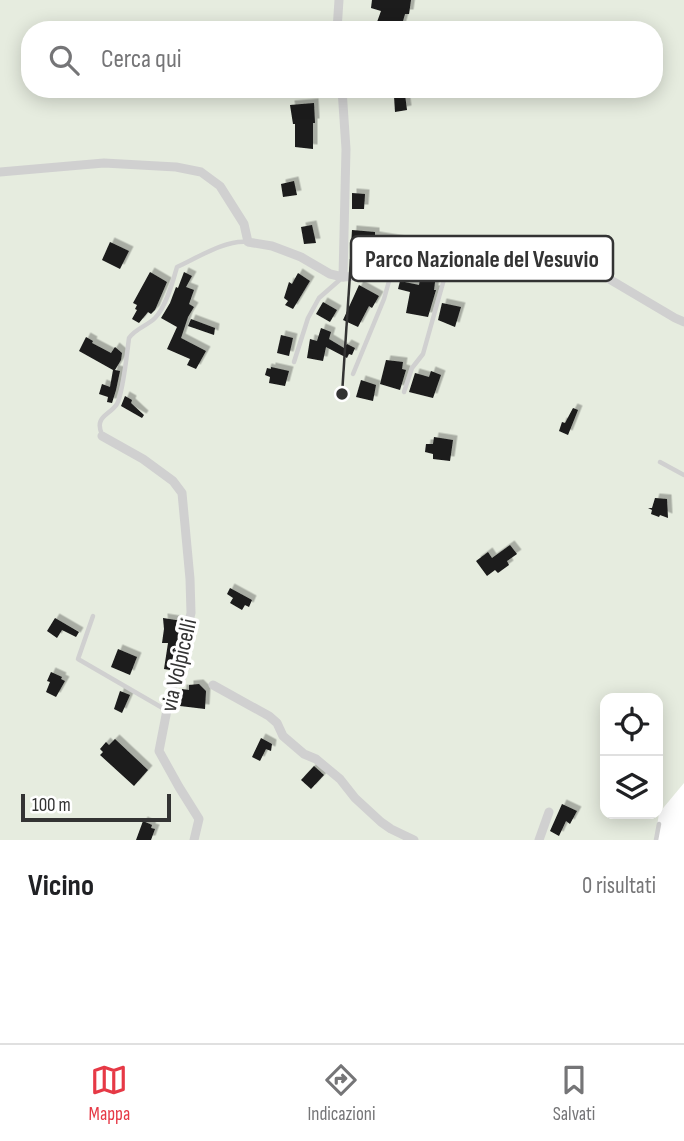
<!DOCTYPE html>
<html lang="it">
<style>
body{margin:0;font-family:"Sofia Sans Condensed",sans-serif;background:#f2f2f2;color:#202124}
.controls{position:absolute;right:21px;bottom:21px;display:grid;overflow:hidden;border-radius:14px;box-shadow:0 4px 18px #0003}
.controls button{width:63px;height:63px;display:grid;place-items:center;padding:0;border:0;border-bottom:2px solid #e0e0e0;background:#fff;color:#202124;font:35px sans-serif}
.scale{position:absolute;left:21px;bottom:18px;width:150px;box-sizing:border-box;padding-left:7px;border:4px solid #333;border-top:0;font-size:19px;line-height:24px;white-space:nowrap;color:#333;-webkit-text-stroke:5px #fff;paint-order:stroke}
.list{margin:0;padding:0;list-style:none}
h2{display:flex;justify-content:space-between;align-items:center;height:91px;margin:0;padding:0 28px;font-size:30px}
h2 small{font-size:23px;font-weight:400;color:#757577}
.icon{flex:none;width:38px;height:38px;fill:none;stroke:currentColor;stroke-width:2;stroke-linecap:round;stroke-linejoin:round}
.map{position:relative;flex:none;width:684px;height:840px;overflow:hidden}
.search{position:absolute;background:#fff;box-shadow:0 4px 18px #0003;left:21px;right:21px;top:21px;height:77px;display:flex;align-items:center;gap:18px;box-sizing:border-box;padding:0 24px;border-radius:28px;color:#757577;font-size:26px}
.sheet{height:203px;background:#fff}
nav{display:flex;justify-content:space-around;align-items:center;box-sizing:border-box;height:98px;border-top:2px solid #e0e0e0;background:#fff;font-size:19px;color:#757577}
nav a{display:grid;justify-items:center;gap:4px}
nav .on{color:#e63946}
.map>svg:first-child{display:block}
.green{fill:#e6ecdf;fill-rule:evenodd}
.building{fill:#1a1a1a;filter:url(#shadow)}
.lines{fill:none;stroke-linecap:round;stroke-linejoin:round}
.lane{stroke:#d0d0d0;stroke-width:4.5}
.street{stroke:#d0d0d0;stroke-width:9}
.labels{text-anchor:middle;stroke-width:7;stroke-linejoin:round;paint-order:stroke}
.street-label{font-size:23px;fill:#333;stroke:#fff}
.leader{fill:none;stroke:#333;stroke-width:2.5}
.callout-dot{fill:#333;stroke:#fff;stroke-width:2.5}
.callout{fill:#fff;stroke:#333;stroke-width:2.5}
.callout-label{font-size:24px;text-anchor:middle;font-weight:bold;fill:#333}
</style>
<div class="map">
<svg width="684" height="840" viewBox="0 0 684 840">
<defs>
<filter id="shadow"><feDropShadow dx="4.5" dy="-4.5" stdDeviation="0" flood-color="#0004"/></filter>
</defs>
<rect width="100%" height="100%" fill="#fff"/>
<path class="green" d="M0,0h684v783l-25,30 -4,27h-655zM30,30h624v59h-624zM605,698h53v116h-53z"/>
<g class="building">
<path d="M372,0h39l-2,14h-4l-4,14 -12,-4 -1,3 -11,-5 4,-11 -10,-3z"/>
<path d="M405,95l2,15 -12,2 -1,-16z"/>
<path d="M314,103l1,20h-2v26l-18,-2v-23h-2l-3,-19z"/>
<path d="M294,181l3,14 -14,2 -2,-13z"/>
<path d="M352,193l13,1 -1,15h-12z"/>
<path d="M312,225l4,18 -12,1 -3,-17z"/>
<path d="M352,230l23,2v4l25,4 -2,14 -24,-3v11l-24,-2z"/>
<path d="M110,242l19,9 -9,18 -18,-9z"/>
<path d="M150,272l17,10 -12,28 -4,4 -3,-2 -9,11 -7,-4 5,-9 -2,-1 2,-4 -4,-2z"/>
<path d="M184,272l8,4 -6,11 8,3 -5,14 5,3 -6,10 -7,21 25,13 -10,18 -9,-4 3,-6 -23,-10 10,-22 -16,-9 9,-15 6,-16 2,1z"/>
<path d="M298,273l12,8 -17,28 -8,-4 3,-4 -4,-3 5,-16 3,2z"/>
<path d="M421,274l12,3 -1,2 3,3 -1,8h2l-8,27 -22,-4 4,-21 -12,-3 2,-8 19,4z"/>
<path d="M359,285l20,11 -7,12 -3,-2 -11,21 -15,-7z"/>
<path d="M323,302l14,8 -7,12 -14,-8z"/>
<path d="M442,303l19,4 -6,20 -17,-7z"/>
<path d="M191,319l24,9 -1,7 -26,-9z"/>
<path d="M321,328l10,4 -2,7 15,9 3,-4 8,4 -3,7 -3,-1 -2,4 -21,-11 -3,14 -16,-3 3,-19 7,2z"/>
<path d="M281,335l12,3 -4,18 -12,-3z"/>
<path d="M86,337l7,4 -1,2 19,10 4,-6 7,6 -1,7 -6,10 5,1 -4,19 -4,13 -5,-1 1,-5 -9,-3 3,-10 8,3 3,-17 -34,-19z"/>
<path d="M386,360l17,2 -1,7 4,1 -6,20 -20,-6z"/>
<path d="M271,367l18,4 -4,15 -16,-3 1,-6 -5,-2 2,-7 4,1z"/>
<path d="M431,371l10,4 -8,23 -24,-6 6,-19 14,4z"/>
<path d="M361,380l15,5 -3,16 -17,-4z"/>
<path d="M125,396l7,4 -1,3 13,12 -2,3 -21,-12z"/>
<path d="M573,408l5,2 -10,25 -9,-4 3,-9 3,1z"/>
<path d="M434,437l19,3 -3,21 -17,-2v-5l-8,-2 1,-8h7z"/>
<path d="M655,498l12,1 1,19 -8,-3 -1,2 -8,-3 1,-4 -4,-2h4z"/>
<path d="M510,545l7,9 -10,7 2,4 -11,8 -3,-3 -8,6 -11,-15 12,-9 4,6z"/>
<path d="M230,588l22,12 -3,7 -4,-2 -3,5 -12,-7 3,-5 -6,-4z"/>
<path d="M55,618l24,14 -3,5 -14,-7 -5,8 -10,-7z"/>
<path d="M163,618l19,3 -12,49 -6,-1 4,-26h-6l2,-14z"/>
<path d="M118,649l19,8 -7,18 -19,-8z"/>
<path d="M51,672l11,5 -1,2 4,2 -9,16 -10,-5 4,-10 -3,-1z"/>
<path d="M199,684l7,7 -1,18 -25,-3 2,-17 7,1v-5z"/>
<path d="M120,691l10,4 -8,18 -8,-4z"/>
<path d="M261,738l11,6 -1,7 -5,-2 -6,12 -8,-4z"/>
<path d="M115,739l33,31 -14,16 -34,-31 3,-3 -3,-3 6,-7 3,3z"/>
<path d="M314,766l10,9 -13,14 -10,-9z"/>
<path d="M562,804l15,7 -7,13 -4,-3 -7,15 -9,-5z"/>
<path d="M143,821l9,4 -1,3 4,1 -4,11h-15z"/>
</g>
<g class="lines">
<g class="lane">
<path d="M294,362l14,-44 11,-20 24,-21"/>
<path d="M353,374l31,-75 7,-25"/>
<path d="M404,392l8,-24 11,-14 25,-89"/>
<path d="M102,435c-8,-19 7,-19 15,-31 6,-11 10,-51 12,-66 7,-10 18,-12 26,-20 11,-11 18,-37 22,-51 20,-9 49,-28 71,-25"/>
<path d="M660,462l24,13"/>
<path d="M93,616l-15,43 88,51"/>
<path d="M656,840l3,-16"/>
</g>
<g class="street">
<path d="M337,30l2,-30"/>
<path d="M342,89l4,60 -3,128"/>
<path d="M0,172l104,-9 72,4 25,5 19,14 24,38 4,18 24,4 29,11 29,17 13,3 35,-2 56,-14 39,10 28,3 52,-6 29,2 22,6 71,42 9,4"/>
<path d="M102,436l41,23 30,22 9,12 8,86 1,34 -24,97 -8,41 20,36 20,32 -5,21"/>
<path d="M213,685l56,31 8,7 6,13 21,18 12,5 24,20 15,19 26,24 10,7 23,11"/>
<path d="M539,840l10,-28"/>
</g>
</g>
<g class="labels">
<g class="street-label">
<text transform="translate(178 665) rotate(-77)" y="8">via Volpicelli</text>
</g>
</g>
<path class="leader" d="M342 394L351 259"/>
<circle class="callout-dot" cx="342" cy="394" r="7"/>
<rect class="callout" x="351" y="236" width="262" height="45" rx="7"/>
<g class="callout-label">
<text x="482" y="267">Parco Nazionale del Vesuvio</text>
</g>
</svg>
<div class="controls">
<button><svg class="icon" aria-label="locate" viewBox="0 0 24 24"><circle cx="12" cy="12" r="6"/><path d="M12 2v4M12 18v4M2 12h4M18 12h4"/></svg></button>
<button><svg class="icon" aria-label="layers" viewBox="0 0 24 24"><path d="M12 4l9 5-9 5-9-5zM3 14l9 5 9-5"/></svg></button>
</div>
<div class="scale">100 m</div>
<div class="search"><svg class="icon" aria-label="search" viewBox="0 0 24 24"><circle cx="10" cy="10" r="6"/><path d="M15 15l6 6"/></svg>Cerca qui</div>
</div>
<section class="sheet">
<h2>Vicino<small>0 risultati</small></h2>
<ul class="list">
</ul>
</section>
<nav>
<a class="on"><svg class="icon" aria-label="map" viewBox="0 0 24 24"><path d="M3 6l6-2 6 2 6-2v14l-6 2-6-2-6 2zM9 4v14M15 6v14"/></svg>Mappa</a>
<a><svg class="icon" aria-label="directions" viewBox="0 0 24 24"><path d="M12 3l9 9-9 9-9-9zM9 14v-3h6M13 9l2 2-2 2"/></svg>Indicazioni</a>
<a><svg class="icon" aria-label="saved" viewBox="0 0 24 24"><path d="M7 4h10v16l-5-4-5 4z"/></svg>Salvati</a>
</nav>
